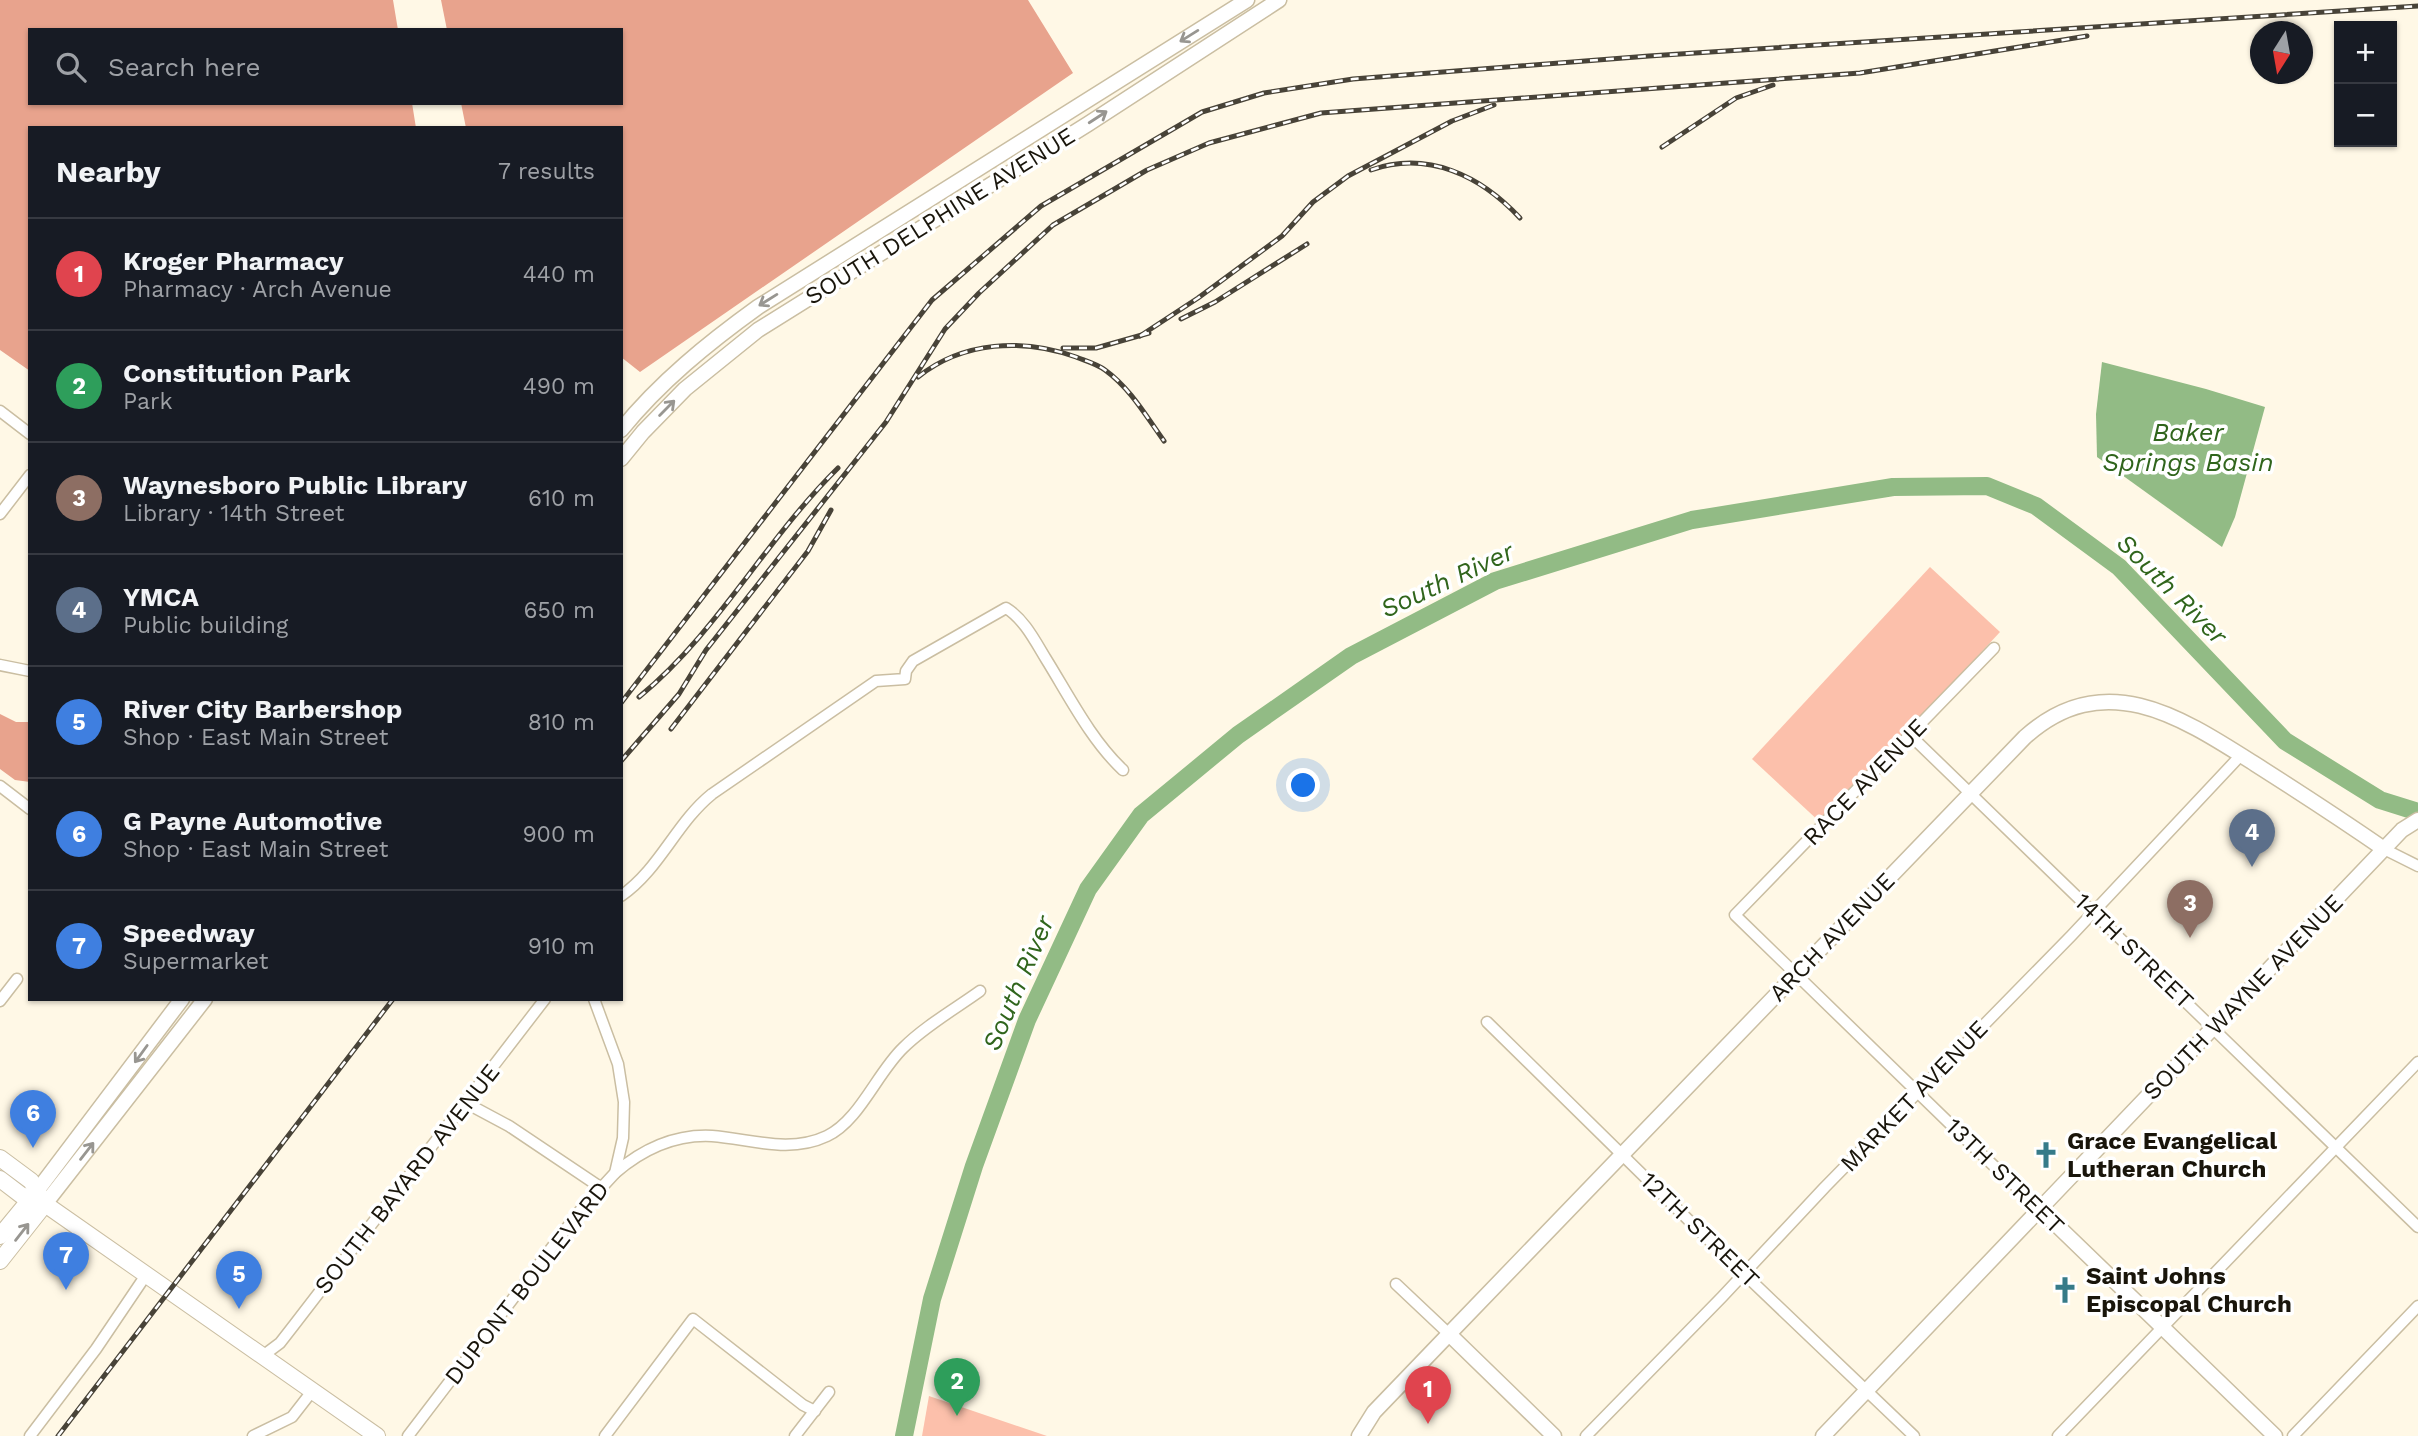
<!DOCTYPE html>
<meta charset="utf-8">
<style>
body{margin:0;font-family:"Work Sans",sans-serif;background:#242831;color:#f1f3f6}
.controls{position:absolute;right:21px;top:21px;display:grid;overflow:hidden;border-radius:0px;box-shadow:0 2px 5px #0004}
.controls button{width:63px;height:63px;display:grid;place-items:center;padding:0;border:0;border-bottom:2px solid #363941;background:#171b24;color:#f1f3f6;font:35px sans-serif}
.compass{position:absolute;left:2250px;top:21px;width:63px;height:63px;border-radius:50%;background:#171b24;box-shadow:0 2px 5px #0004;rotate:191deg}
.you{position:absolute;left:1304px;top:786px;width:24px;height:24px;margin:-18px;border:5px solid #fff;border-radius:50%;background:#1a73e8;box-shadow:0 0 0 10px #1a73e833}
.badge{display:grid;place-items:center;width:46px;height:46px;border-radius:50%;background:#2563eb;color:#fff;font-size:23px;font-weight:700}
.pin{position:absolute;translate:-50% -58px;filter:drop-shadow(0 2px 4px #0008)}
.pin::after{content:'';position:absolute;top:37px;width:24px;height:21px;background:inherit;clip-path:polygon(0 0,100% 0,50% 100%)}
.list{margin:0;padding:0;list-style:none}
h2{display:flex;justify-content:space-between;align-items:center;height:91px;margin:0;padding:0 28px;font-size:30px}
h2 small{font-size:23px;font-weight:400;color:#9ea1a6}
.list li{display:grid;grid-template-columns:46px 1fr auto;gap:21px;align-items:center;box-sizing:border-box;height:112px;padding:0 28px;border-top:2px solid #363941}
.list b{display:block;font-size:26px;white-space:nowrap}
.list p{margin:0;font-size:23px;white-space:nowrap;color:#9ea1a6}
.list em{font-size:23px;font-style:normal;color:#9ea1a6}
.icon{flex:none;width:38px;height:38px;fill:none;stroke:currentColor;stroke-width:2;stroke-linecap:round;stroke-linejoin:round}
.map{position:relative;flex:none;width:2418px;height:1436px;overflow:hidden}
.search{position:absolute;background:#171b24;box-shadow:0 2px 5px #0004;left:28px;top:28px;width:595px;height:77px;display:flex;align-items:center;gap:18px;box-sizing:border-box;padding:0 24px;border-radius:0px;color:#9ea1a6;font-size:26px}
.panel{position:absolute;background:#171b24;box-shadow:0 2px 5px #0004;left:28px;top:126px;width:595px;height:875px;border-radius:0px}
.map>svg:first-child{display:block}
.green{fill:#fcc0ab}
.forest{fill:#e8a38d}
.water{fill:#92bb85}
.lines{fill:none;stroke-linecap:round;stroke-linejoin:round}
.river{stroke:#92bb85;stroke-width:18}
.street-casing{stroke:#cabea2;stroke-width:13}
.secondary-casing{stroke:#cabea2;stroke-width:17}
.primary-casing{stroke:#cabea2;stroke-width:18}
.street{stroke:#fff;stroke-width:10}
.secondary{stroke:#fff;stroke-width:14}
.primary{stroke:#fff;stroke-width:16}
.rail-casing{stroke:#484338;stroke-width:5}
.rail{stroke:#fff;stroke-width:2.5;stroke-dasharray:8;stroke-linecap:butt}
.oneway{stroke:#989691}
.labels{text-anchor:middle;stroke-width:7;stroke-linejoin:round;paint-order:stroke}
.street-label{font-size:24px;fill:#19150b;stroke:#fff}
.poi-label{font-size:24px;font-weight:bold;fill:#19150b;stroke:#fff;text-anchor:start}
.water-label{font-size:26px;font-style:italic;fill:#30651c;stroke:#fff}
</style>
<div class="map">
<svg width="2418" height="1436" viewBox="0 0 2418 1436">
<rect width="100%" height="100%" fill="#fff8e6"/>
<g class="green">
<path d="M1930,567l70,65 -178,192 -70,-65z"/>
<path d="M929,1396l118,40h-125z"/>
</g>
<g class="forest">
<path d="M0,0h393l5,30h-368v73h382l4,25h-386v243l-30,-21z"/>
<path d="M441,0h587l45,73 -433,299 -19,-15v-229h-155l-5,-25h160v-73h-174z"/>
<path d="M0,714l16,8h14v60l-15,-2 -15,-11z"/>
</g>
<path class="water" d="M2102,362l104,27 59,18 -30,110 -13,30 -125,-90 -1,-43z"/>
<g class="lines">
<path class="river" d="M904,1436l28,-137 42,-133 53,-146 61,-131 53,-74 97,-80 113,-79 144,-75 197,-61 201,-33 94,-1 49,20 83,61 166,174 95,59 38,12"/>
<defs>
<g id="street">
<path d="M0,411l30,23"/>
<path d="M0,514l30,-39"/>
<path d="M1994,648l-259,267 244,237 61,57"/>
<path d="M0,665l30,6"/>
<path d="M1910,735l508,492"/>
<path d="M0,786l30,23"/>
<path d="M2384,849l34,17"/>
<path d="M621,896c39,-27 55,-73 91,-102l164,-113 29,-2 1,-8 7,-10 93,-53c18,11 29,33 40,51 23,37 45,81 77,111"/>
<path d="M0,1001l17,-22"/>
<path d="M1487,1022l231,227 196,187"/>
<path d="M466,1103l43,23 91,61"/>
<path d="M615,1173c28,-24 59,-39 97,-37 39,3 77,18 115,0 32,-15 50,-63 76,-88 22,-22 52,-39 77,-57"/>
<path d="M1396,1284l53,50"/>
<path d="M264,1355l16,-12 14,-18 251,-326"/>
<path d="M30,1436l66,-87 50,-74"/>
<path d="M253,1436l39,-19 21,-27"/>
<path d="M408,1436l171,-224 36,-39 8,-35 1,-36 -6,-38 -24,-65"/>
<path d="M605,1436l88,-117 110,86 12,6"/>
<path d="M795,1436l34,-44"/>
<path d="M1586,1436l136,-139 103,-110 246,-251 170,-181"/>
<path d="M2058,1436l360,-374"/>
<path d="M2293,1436l125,-130"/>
</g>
<g id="secondary">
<path d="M621,430c39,-48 87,-87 137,-123l489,-307"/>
<path d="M621,459l22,-27 42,-43 73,-59 330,-206 191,-124"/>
<path d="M37,1191l145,-192"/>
<path d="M45,1204l160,-205"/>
<path d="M2040,1209l235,227"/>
<path d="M1449,1334l105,102"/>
<path d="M1359,1436l15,-24 75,-78 576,-597c79,-71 156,-20 230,27 44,28 87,56 129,85"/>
<path d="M1823,1436l579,-606 16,-10"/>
</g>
<g id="primary">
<path d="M0,1158l31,23 14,23"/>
<path d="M0,1179l21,16 24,9 332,232"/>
<path d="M0,1236l37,-45"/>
<path d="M0,1261l45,-57"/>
</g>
</defs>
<use href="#street" class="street-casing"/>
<use href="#secondary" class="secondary-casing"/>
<use href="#primary" class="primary-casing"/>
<use href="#street" class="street"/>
<use href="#secondary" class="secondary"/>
<use href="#primary" class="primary"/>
<defs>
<g id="rail">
<path d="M1662,147l74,-49 37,-13"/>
<path d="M1371,170c57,-20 110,6 149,48"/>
<path d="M1181,319l34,-17 92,-58"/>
<path d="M1140,336l58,-38 84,-62 31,-34 35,-26 104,-55 42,-16"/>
<path d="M1063,348h33l53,-15"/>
<path d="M918,377c45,-36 105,-39 158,-20 10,4 21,7 29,13 25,18 41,46 59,71"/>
<path d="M639,697c79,-65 126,-157 199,-229"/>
<path d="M621,703l311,-403 109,-94 161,-94 62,-19 89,-14 296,-23 769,-50"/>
<path d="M671,729l137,-178 23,-41"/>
<path d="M621,761l58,-67 27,-44 180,-228 59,-93 34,-36 74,-68 94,-55 62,-27 112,-30 539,-40 227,-37"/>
<path d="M58,1436l335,-437"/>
</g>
</defs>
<use href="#rail" class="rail-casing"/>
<use href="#rail" class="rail"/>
</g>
<defs><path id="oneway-shaft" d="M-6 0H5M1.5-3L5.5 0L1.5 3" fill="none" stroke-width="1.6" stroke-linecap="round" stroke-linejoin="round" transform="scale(1.75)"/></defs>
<g class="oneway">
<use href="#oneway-shaft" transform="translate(1189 36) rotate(148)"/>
<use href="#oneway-shaft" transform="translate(1098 117) rotate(-33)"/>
<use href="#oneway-shaft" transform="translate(768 300) rotate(148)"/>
<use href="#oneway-shaft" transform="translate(667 408) rotate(-45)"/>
<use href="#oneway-shaft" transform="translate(141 1054) rotate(126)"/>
<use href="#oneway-shaft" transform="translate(87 1151) rotate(-52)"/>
<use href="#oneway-shaft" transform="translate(22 1232) rotate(-52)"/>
</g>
<defs>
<symbol id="church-bare" viewBox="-9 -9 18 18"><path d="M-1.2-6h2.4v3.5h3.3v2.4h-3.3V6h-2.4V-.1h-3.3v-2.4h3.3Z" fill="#367b89" stroke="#fff" stroke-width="2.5" paint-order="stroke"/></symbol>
</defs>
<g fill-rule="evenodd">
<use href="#church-bare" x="2027" y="1136" width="38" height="38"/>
<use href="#church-bare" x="2046" y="1271" width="38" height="38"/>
</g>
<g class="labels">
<g class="street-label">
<text transform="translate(940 216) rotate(-32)" y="8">SOUTH DELPHINE AVENUE</text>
<text transform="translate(1865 782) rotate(-46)" y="8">RACE AVENUE</text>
<text transform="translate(1832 937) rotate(-46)" y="8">ARCH AVENUE</text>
<text transform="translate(2134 951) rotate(44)" y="8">14TH STREET</text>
<text transform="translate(2243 997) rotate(-46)" y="8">SOUTH WAYNE AVENUE</text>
<text transform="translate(1914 1096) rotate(-46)" y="8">MARKET AVENUE</text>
<text transform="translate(2005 1176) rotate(44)" y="8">13TH STREET</text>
<text transform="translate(407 1179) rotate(-52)" y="8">SOUTH BAYARD AVENUE</text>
<text transform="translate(1700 1230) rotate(44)" y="8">12TH STREET</text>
<text transform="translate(527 1283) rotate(-52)" y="8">DUPONT BOULEVARD</text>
</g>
<g class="poi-label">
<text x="2067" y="1149">Grace Evangelical<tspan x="2067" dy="28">Lutheran Church</tspan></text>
<text x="2086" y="1284">Saint Johns<tspan x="2086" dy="28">Episcopal Church</tspan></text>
</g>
<g class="water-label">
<text x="2188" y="441">Baker<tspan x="2188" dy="30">Springs Basin</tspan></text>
<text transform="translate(1447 580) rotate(-25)" y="9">South River</text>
<text transform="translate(2172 589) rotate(45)" y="9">South River</text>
<text transform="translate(1018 983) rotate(-67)" y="9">South River</text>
</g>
</g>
</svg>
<div class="controls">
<button>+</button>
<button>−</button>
</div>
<svg class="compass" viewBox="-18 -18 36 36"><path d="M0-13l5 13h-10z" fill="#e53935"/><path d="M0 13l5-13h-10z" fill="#9ea1a6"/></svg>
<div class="you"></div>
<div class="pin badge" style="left:1428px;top:1424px;background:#e0444e">1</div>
<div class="pin badge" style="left:957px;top:1416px;background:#2e9e5b">2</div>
<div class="pin badge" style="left:2190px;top:938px;background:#8d6e63">3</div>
<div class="pin badge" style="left:2252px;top:867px;background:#5c6f8a">4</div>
<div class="pin badge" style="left:239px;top:1309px;background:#3f7fe0">5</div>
<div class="pin badge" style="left:33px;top:1148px;background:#3f7fe0">6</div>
<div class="pin badge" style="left:66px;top:1290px;background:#3f7fe0">7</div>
<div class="search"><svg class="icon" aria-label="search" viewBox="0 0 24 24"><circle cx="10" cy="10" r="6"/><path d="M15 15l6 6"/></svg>Search here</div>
<section class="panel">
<h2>Nearby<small>7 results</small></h2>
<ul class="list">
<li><span class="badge" style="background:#e0444e">1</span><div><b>Kroger Pharmacy</b><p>Pharmacy · Arch Avenue</p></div><em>440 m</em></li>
<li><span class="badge" style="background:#2e9e5b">2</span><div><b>Constitution Park</b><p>Park</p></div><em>490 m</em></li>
<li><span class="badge" style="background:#8d6e63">3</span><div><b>Waynesboro Public Library</b><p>Library · 14th Street</p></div><em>610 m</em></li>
<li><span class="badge" style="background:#5c6f8a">4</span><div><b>YMCA</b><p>Public building</p></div><em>650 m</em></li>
<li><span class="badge" style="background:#3f7fe0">5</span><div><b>River City Barbershop</b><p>Shop · East Main Street</p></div><em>810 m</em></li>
<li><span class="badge" style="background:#3f7fe0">6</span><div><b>G Payne Automotive</b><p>Shop · East Main Street</p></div><em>900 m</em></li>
<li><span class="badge" style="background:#3f7fe0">7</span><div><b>Speedway</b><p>Supermarket</p></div><em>910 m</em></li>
</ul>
</section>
</div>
